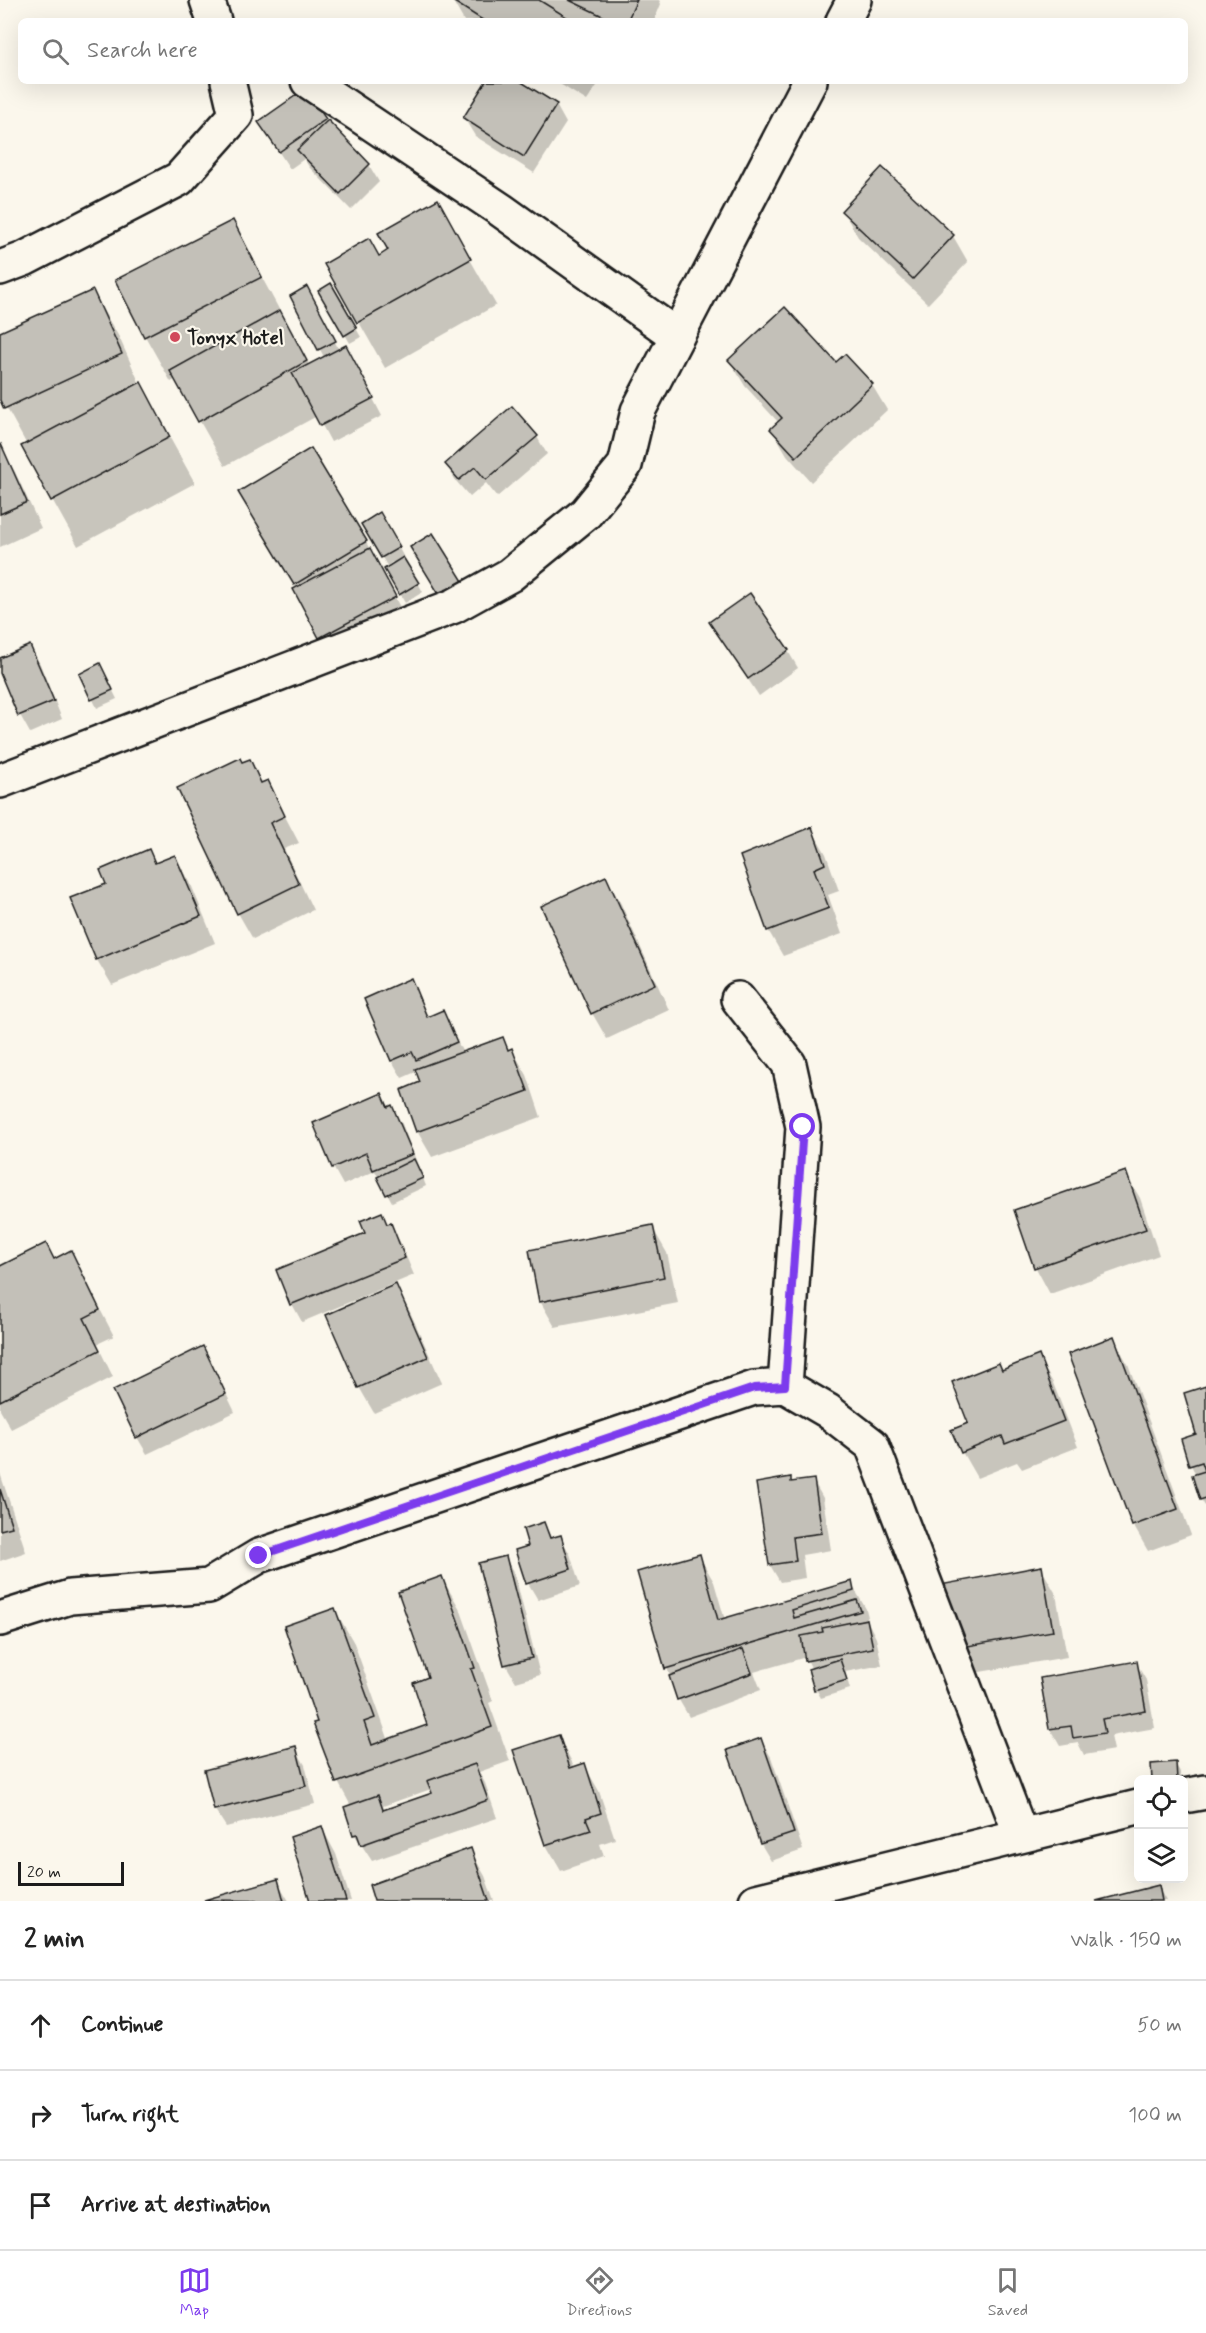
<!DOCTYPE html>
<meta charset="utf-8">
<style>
body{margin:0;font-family:Mynerve,sans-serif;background:#f2f2f2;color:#222}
.controls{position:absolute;right:18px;bottom:18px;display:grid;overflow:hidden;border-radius:9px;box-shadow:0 6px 24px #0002}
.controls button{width:54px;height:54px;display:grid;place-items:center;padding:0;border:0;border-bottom:2px solid #e0e0e0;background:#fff;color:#222;font:30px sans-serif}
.scale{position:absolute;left:18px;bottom:15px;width:106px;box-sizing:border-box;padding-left:6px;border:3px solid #1c1c1c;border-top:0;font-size:16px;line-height:21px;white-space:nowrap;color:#1c1c1c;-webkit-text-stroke:4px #fbf7ec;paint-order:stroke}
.stop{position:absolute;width:18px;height:18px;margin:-14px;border:4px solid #7c3aed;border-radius:50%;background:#fff}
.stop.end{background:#7c3aed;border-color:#fff;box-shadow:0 2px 6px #0008}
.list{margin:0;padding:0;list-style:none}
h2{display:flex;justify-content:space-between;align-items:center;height:78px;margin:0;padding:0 24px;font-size:26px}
h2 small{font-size:20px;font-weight:400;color:#767676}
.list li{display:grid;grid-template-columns:39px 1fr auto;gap:18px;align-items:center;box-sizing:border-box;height:90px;padding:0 24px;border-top:2px solid #e0e0e0}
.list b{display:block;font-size:22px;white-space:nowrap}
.list em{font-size:20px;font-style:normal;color:#767676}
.icon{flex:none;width:33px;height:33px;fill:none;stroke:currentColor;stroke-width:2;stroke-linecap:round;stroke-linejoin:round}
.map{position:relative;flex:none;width:1206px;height:1901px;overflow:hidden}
.search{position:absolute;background:#fff;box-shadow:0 6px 24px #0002;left:18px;right:18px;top:18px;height:66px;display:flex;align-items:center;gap:15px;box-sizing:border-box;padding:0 21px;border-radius:9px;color:#767676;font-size:22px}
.sheet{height:348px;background:#fff}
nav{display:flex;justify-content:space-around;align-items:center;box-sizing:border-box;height:84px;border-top:2px solid #e0e0e0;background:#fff;font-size:16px;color:#767676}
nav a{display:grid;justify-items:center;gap:3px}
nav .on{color:#7c3aed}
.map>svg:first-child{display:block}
.shadow{fill:#0003;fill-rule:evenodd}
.building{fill:#c3c0b8;stroke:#1c1c1c;stroke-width:1.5}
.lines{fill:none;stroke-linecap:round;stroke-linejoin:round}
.street-casing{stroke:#1c1c1c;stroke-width:38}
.street{stroke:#fbf7ec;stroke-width:33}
.route{stroke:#7c3aed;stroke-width:8}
.poi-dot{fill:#d1495b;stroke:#fbf7ec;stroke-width:2}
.labels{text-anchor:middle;stroke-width:4.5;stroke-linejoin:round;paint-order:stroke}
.poi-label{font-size:20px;font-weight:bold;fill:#1c1c1c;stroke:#fbf7ec;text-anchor:start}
</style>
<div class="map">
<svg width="1206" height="1901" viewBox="0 0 1206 1901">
<rect width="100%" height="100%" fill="#fbf7ec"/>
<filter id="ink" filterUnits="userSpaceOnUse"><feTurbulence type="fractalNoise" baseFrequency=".0167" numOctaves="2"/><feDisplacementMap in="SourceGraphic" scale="12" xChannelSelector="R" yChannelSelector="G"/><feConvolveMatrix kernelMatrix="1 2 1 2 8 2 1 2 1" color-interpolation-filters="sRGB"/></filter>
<g filter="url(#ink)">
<g class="shadow">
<path d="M452,0h207l2,4 -7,17h-78l-8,-4 -1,2 3,2h-106z"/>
<path d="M488,81h29l39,24 10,18 -32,50 -59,-37 -11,-18z"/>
<path d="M555,81h45l-13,20z"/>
<path d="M325,120l44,45 10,17 -28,28 -42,-43 -5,-8 -14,10 -30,-46z"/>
<path d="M882,169l71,67 15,26 -40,42 -70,-67 -15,-26z"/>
<path d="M232,222l77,143 15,-8 -32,-61h20l27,54 16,14 27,52 -51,26 -14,-26 -92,50 -49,-87 -5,3 -26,-46z"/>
<path d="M463,247l33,58 -111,63 -59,-104z"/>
<path d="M331,285l30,52 -11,6 -30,-52z"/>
<path d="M92,292l27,45 21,47 55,99 -117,63 -55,-99 4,-2 -27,-49v-62z"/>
<path d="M730,361l106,3 36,21 15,25 -76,72 -24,-27 -15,-26 7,-6 -34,-37z"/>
<path d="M537,437l10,17 -50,43 -11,-14 -16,14 -14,-16 -10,-17z"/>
<path d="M0,446l15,26 26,56 -41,19z"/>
<path d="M380,514l43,78 -18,11 -19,-33 8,-5 -2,-3 -5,4 -24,-42z"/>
<path d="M255,518l111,24 38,73 -74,39 -33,-65z"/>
<path d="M711,623l77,28 10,17 -39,28z"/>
<path d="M30,647l10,17 22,55 -32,14 -10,-18 -20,-45v-11z"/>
<path d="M104,673l13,26 -20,9 -16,-34z"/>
<path d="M249,761l14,23 4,-2 32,61 -15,6 29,61 -60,29 -15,-26 4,-149z"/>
<path d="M811,828l15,26 13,37 -11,4 14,39 -59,22 -15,-26z"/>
<path d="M149,851l7,13 19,-8 15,26 25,61 -103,42 -15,-25 -25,-61 36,-15z"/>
<path d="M606,878l15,26 48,106 -62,29 -15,-26z"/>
<path d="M410,980l19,38 13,-7 21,42 40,-14 7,12 2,-1 15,25 14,42 -109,40 -15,-26 5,-48 -4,-12 -16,7 -10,-17 -26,-62z"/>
<path d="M381,1095l8,13 3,-1 10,17 24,62 -34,16 -17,-31 -32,14 -10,-18z"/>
<path d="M1125,1173l15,25 19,57 -109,39 -14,-26 -20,-57z"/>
<path d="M390,1225l10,17 14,33 -112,47 -10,-18 -14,-33z"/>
<path d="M652,1227l15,26 11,50 -123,24 -15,-26z"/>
<path d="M70,1252l44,84 -17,8 16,33 -102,52 -11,-19v-143l54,-7z"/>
<path d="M395,1286l15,26 32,71 -68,30 -15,-26 -31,-71z"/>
<path d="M1113,1338l15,26 63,171 -43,16 -15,-26z"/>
<path d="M1038,1357l15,26 25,64 -56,22 -5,-7 -40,16 -15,-26 8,-28 32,-53z"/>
<path d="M212,1365l23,47 -88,42 -10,-17z"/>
<path d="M1206,1388v120l-5,-9 -5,-24 -5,-10z"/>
<path d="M0,1473l26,79 -26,9z"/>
<path d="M790,1479l2,4 21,-3 10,18 8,52 -29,5 3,23 -25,4 -10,-17 -13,-81z"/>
<path d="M544,1524l8,15 8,-2 10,17 10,32 -42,14 -10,-17 2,-36z"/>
<path d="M699,1556l15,26 11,38 126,-37 15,26 2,8 -2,1 10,20 6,27 -37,7 5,17 -29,9 -5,-9 -4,-19 -6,-13 -52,15 7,18 -72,27 -10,-17 -12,-32z"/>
<path d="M505,1557l10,18 25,100 -24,7 -10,-17 -26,-101z"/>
<path d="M1041,1568l15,26 11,63 -99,17 -15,-25z"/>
<path d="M442,1578l19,33 32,90 -4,2 21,58 -31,11 6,11 12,35 -125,43 -17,-26 -9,-27 5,-2 -13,-24 -19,-59 16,-113 19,33 35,98 40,-15 1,-48zM431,1789l3,5 -49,17 -2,-5z"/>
<path d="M1136,1663l10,17 9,48 -44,8 3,14 -30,5 -6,-12 -18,3 -10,-17 -8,-49z"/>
<path d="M559,1737l16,31 9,-3 15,26 16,48 -15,5 4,12 -43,15 -15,-26 -31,-94z"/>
<path d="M761,1740l10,17 32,93 -32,11 -10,-17 -32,-93z"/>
<path d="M295,1748l10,17 10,39 -89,23 -11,-17 -10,-39z"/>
<path d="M1175,1763l5,9v8h-27z"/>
<path d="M322,1828l14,26 15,47h-40z"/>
<path d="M470,1850l15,26 9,25h-118z"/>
<path d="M277,1881l12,20h-83z"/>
<path d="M1158,1887l8,14h-64z"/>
</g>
<g class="building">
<path d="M451,0h88l34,21h-89z"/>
<path d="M569,0h68l-10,21h-14z"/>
<path d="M486,81h34l37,23 -33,53 -61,-39z"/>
<path d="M305,89l21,30 -47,33 -21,-30z"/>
<path d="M328,120l42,44 -30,30 -43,-44z"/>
<path d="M882,167l72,68 -41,44 -72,-68z"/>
<path d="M438,199l33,60 -114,64 -33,-59 45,-26 10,18 9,-6 -10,-17z"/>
<path d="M233,220l29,57 -118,60 -29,-57z"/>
<path d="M331,283l26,45 -13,8 -26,-45z"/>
<path d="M307,286l29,55 -18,9 -28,-54z"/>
<path d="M93,290l29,64 -118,55 -4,-9v-68z"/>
<path d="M785,307l51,55 9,-8 28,30 -77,73 -26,-28 12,-11 -54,-58z"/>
<path d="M280,310l27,51 -109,61 -28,-51z"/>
<path d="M346,345l28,53 -54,28 -28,-53z"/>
<path d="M141,382l29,55 -119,64 -30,-55z"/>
<path d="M512,406l26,30 -52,44 -11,-13 -16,13 -14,-16z"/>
<path d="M1,444l26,58 -27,12v-69z"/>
<path d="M311,448l56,93 -73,44 -56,-93z"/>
<path d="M380,512l20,35 -19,11 -20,-34z"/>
<path d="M433,533l30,48 -23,15 -30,-49z"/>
<path d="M370,548l26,49 -77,41 -26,-49z"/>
<path d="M403,557l16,26 -20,12 -15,-26z"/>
<path d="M750,593l39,57 -41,29 -39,-57z"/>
<path d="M30,645l24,56 -36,15 -18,-43v-15z"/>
<path d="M100,663l13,27 -22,10 -12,-26z"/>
<path d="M240,758l2,4 8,-3 11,24 7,-3 17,36 -15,7 29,61 -62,30 -60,-126z"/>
<path d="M812,827l13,37 -11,5 15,39 -62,23 -27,-75z"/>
<path d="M149,849l6,14 20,-8 26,61 -105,44 -26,-62 36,-14 -6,-14z"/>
<path d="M606,876l49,108 -64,30 -50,-108z"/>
<path d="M411,978l16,39 16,-7 14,32 -41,18 -4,-8 -21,9 -27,-62z"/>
<path d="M503,1037l5,13 4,-2 16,43 -112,41 -15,-42 19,-8 -5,-13z"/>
<path d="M382,1093l6,14 4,-2 21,49 -40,16 -7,-17 -34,15 -19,-45z"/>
<path d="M414,1159l9,19 -37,17 -9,-18z"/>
<path d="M1126,1171l20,58 -112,39 -20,-58z"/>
<path d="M382,1212l5,12 4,-1 14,35 -115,47 -14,-35 89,-37 -5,-12z"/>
<path d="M653,1225l11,52 -125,25 -10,-52z"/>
<path d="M46,1243l8,16 17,-9 29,60 -16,8 16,32 -100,51v-135z"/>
<path d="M396,1284l32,73 -70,31 -32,-73z"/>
<path d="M1114,1336l64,173 -46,17 -64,-172z"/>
<path d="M203,1346l23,48 -90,44 -23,-48z"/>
<path d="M1039,1355l25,66 -59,23 -3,-8 -41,17 -10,-23 17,-7 -16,-41 47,-19 3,7z"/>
<path d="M1206,1386v112l-6,2 -8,-25 13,-4 -3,-9 -13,4 -8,-27 15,-5 -12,-41z"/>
<path d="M791,1477v5l23,-3 8,54 -29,4 3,24 -27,4 -13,-82z"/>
<path d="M0,1489l12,38 -12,3z"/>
<path d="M544,1522l6,16 11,-3 10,34 -45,15 -11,-34 13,-4 -5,-17z"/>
<path d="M700,1554l18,66 134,-39 2,10 -62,19 2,8 63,-18 4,11 -196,58 -28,-97z"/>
<path d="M506,1556l26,102 -28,7 -26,-102z"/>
<path d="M1042,1566l11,65 -102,18 -11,-64z"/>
<path d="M442,1576l33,92 -4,1 21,58 -156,56 -23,-60 4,-1 -33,-96 51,-18 40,110 -11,4 8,23 55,-20 -14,-42 15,-6 -30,-85z"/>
<path d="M867,1619l6,29 -68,13 -4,-25 22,-4 -1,-4z"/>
<path d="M743,1649l9,24 -75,27 -8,-24z"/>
<path d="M840,1659l7,21 -33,10 -6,-21z"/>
<path d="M1137,1661l9,50 -44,8 3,14 -32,5 -2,-12 -22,3 -9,-51z"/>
<path d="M559,1735l11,33 15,-5 16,50 -15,5 5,12 -46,15 -32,-95z"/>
<path d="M761,1738l33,95 -34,11 -33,-94z"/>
<path d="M296,1746l10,40 -92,24 -10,-40z"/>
<path d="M1176,1762l1,18h-25l-1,-16z"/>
<path d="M475,1764l13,36 -127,45 -4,-11 -4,1 -9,-28 34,-12 5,15 49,-17 -5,-12z"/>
<path d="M322,1826l24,75h-36l-20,-64z"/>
<path d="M471,1848l18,53h-115l-5,-16z"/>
<path d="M278,1879l6,22 -80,-1z"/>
<path d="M1159,1885l3,16h-66z"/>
</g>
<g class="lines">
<defs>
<g id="street">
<path d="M207,0l7,21"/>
<path d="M843,21l11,-21"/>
<path d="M308,81l193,129 176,126"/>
<path d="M0,268l24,-9 155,-80 57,-64 -8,-34"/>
<path d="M0,781l454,-175 56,-31 76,-62 39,-48 13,-54 172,-330"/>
<path d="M738,999l51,65 14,63 -18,259"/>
<path d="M0,1619l70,-22 139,-11 50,-30 495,-168 31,-2 43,25 44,34 149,390"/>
<path d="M1184,1796l22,-4"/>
<path d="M756,1901l382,-94"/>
</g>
</defs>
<use href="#street" class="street-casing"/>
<use href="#street" class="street"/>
</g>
</g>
<g class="lines" filter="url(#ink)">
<path class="route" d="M259,1556l495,-168 31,-2 18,-259"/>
</g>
<circle class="poi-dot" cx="175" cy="337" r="6"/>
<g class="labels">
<g class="poi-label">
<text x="187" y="344">Tonyx Hotel</text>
</g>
</g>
</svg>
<div class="controls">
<button><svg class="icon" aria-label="locate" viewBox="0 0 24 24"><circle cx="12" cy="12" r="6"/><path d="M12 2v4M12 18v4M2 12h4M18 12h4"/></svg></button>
<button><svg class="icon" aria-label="layers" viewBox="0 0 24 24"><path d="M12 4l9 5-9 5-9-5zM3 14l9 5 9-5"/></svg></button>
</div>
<div class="scale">20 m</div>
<div class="stop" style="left:803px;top:1127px"></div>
<div class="stop end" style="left:259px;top:1556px"></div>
<div class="search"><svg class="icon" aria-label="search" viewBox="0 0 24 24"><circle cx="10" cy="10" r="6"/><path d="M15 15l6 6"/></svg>Search here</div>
</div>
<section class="sheet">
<h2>2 min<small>Walk · 150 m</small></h2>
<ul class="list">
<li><svg class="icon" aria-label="ahead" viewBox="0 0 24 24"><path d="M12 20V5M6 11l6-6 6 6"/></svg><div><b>Continue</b></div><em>50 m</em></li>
<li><svg class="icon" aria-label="right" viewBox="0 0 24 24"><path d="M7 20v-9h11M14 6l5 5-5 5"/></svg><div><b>Turn right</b></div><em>100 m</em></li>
<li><svg class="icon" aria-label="arrive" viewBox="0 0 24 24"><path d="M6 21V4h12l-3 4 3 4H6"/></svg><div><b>Arrive at destination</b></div></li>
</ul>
</section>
<nav>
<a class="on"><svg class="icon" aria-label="map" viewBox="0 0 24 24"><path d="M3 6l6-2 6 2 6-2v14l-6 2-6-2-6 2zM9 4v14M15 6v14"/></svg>Map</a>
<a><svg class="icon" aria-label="directions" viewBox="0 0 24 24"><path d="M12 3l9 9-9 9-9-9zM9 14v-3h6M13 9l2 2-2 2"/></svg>Directions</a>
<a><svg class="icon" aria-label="saved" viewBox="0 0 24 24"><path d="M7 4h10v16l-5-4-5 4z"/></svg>Saved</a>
</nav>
